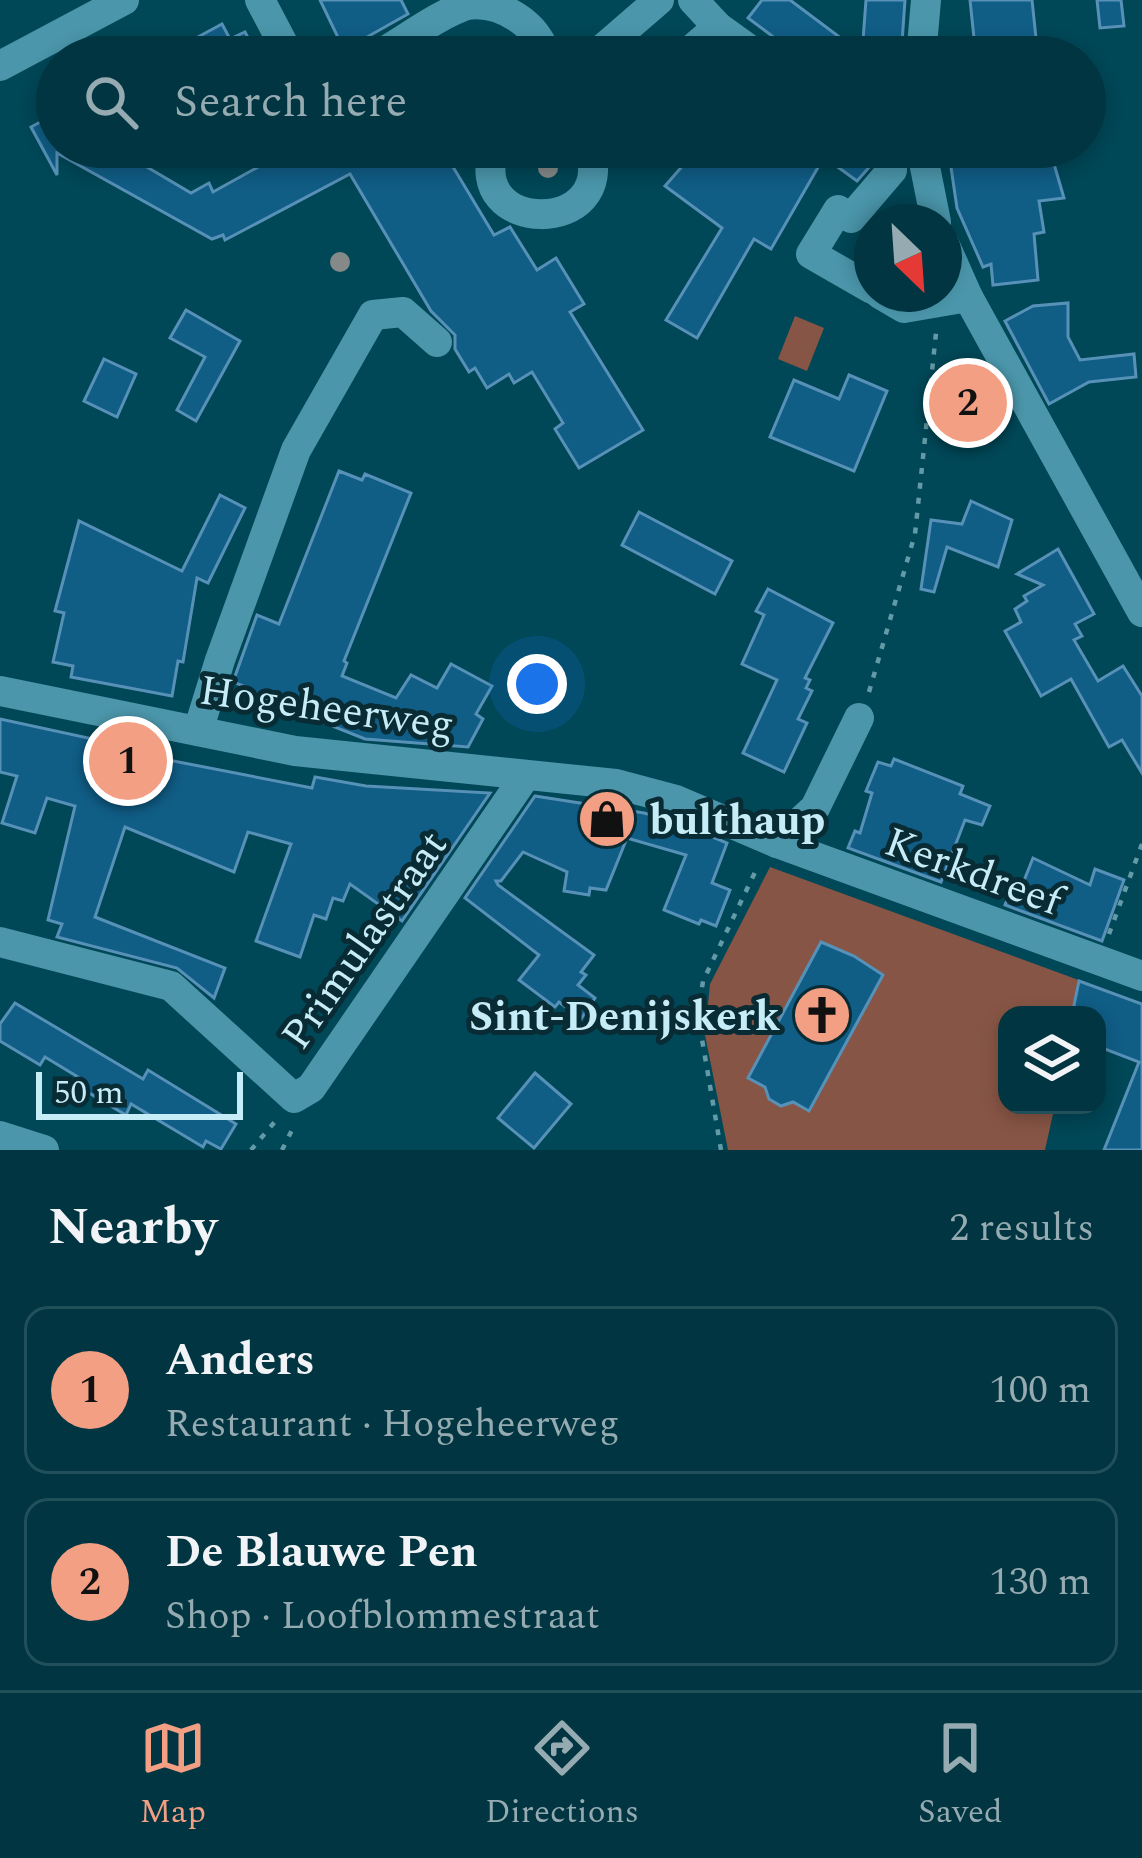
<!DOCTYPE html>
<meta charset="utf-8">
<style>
body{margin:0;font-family:Spectral,serif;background:#0a3d48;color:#f1f3f6}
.controls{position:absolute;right:36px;bottom:36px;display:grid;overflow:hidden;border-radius:24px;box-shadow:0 6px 18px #0003}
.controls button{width:108px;height:108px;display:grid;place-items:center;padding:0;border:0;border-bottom:3px solid #22505a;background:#003541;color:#f1f3f6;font:60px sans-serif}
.compass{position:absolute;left:854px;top:204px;width:108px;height:108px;border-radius:50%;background:#003541;box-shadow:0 6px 18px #0003;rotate:155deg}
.scale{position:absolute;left:36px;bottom:30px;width:207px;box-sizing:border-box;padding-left:12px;border:6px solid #c6ecf7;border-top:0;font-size:33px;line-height:42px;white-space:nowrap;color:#c6ecf7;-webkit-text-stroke:9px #082b34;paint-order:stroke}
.you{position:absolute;left:537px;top:684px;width:42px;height:42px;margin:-30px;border:9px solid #fff;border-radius:50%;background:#1a73e8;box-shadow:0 0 0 18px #1a73e833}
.badge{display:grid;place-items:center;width:78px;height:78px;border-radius:50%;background:#f39f84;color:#111;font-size:39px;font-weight:700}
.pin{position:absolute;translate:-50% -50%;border:6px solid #fff;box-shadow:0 3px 12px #0006}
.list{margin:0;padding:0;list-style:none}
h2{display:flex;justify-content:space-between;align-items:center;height:156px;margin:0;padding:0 48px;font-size:51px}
h2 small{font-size:39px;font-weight:400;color:#95abb1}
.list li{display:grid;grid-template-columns:78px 1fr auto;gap:36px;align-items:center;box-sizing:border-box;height:168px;margin:0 24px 24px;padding:0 24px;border:3px solid #22505a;border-radius:24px}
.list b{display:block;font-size:45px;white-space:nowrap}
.list p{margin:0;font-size:39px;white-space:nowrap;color:#95abb1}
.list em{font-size:39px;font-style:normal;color:#95abb1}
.icon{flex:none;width:66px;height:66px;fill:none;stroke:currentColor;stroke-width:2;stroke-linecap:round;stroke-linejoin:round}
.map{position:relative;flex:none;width:1142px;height:1150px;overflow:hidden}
.search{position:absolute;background:#003541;box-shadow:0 6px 18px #0003;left:36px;right:36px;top:36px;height:132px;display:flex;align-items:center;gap:30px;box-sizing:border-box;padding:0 42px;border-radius:66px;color:#95abb1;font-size:45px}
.sheet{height:540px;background:#003541}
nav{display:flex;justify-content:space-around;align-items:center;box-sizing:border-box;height:168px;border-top:3px solid #22505a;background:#003541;font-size:33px;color:#95abb1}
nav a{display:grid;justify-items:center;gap:6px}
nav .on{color:#f39f84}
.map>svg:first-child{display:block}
.green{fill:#875545}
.building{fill:#105d86;stroke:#5791b7;stroke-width:3}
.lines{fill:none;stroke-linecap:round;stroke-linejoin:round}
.path{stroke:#639aa7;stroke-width:4.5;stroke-dasharray:6 9;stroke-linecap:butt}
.minor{stroke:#4b96ab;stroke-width:30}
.tree{fill:#858a89}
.labels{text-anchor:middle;stroke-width:10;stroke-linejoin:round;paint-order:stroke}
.street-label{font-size:42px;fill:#c6ecf7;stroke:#082b34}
.poi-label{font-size:42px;font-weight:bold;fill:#c6ecf7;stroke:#082b34;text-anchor:start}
</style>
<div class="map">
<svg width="1142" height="1150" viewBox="0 0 1142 1150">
<rect width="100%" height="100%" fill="#004757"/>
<g class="green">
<path d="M795,316l29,12 -17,43 -29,-12z"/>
<path d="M770,867l314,115 -8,33h-69v90h48l-10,45h-317l-23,-115 5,-51z"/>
</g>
<g class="building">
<path d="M320,0h81l7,14 -64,36z"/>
<path d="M762,0h28l72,54 4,-54h39l-4,57h-101l-52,-39z"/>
<path d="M970,0h62l6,57h-62z"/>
<path d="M1097,0h24l3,26 -24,2z"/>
<path d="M222,24l8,15 15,-7 13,25h-97z"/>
<path d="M57,113v34h56l78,46 18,-10 4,9 63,-35 -6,-10h171l53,88 16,-8 27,43 19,-12 28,46 -14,8 73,118 -64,38 -24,-39 8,-6 -31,-51 -18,11 -5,-9 -22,14 -12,-20 -6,4 -14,-23v-14l-24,-24 -81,-137 -125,66 -2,-5 -11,4 -155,-86v22l-26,-48z"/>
<path d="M699,147h152l21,17 -15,17 -33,-24 -53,92 -17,-10 -57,99 -31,-18 56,-92 -57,-42z"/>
<path d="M948,147h42l2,9 57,-9 15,51 -25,3 5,31 -10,2 4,46 -45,5 -2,-21 -8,3 -26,-59z"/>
<path d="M1068,303v34l12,23 54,-6 2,23 -47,5 -40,22 -44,-83 28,-15z"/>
<path d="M186,310l54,31 -44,80 -19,-11 28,-53 -35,-19z"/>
<path d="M104,359l32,15 -19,43 -33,-16z"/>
<path d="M849,375l38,16 -33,80 -84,-34 24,-57 45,19z"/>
<path d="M946,387l47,2 -2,30 -48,-2z"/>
<path d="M339,471l23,9 3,-6 46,19 -67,168 3,2 -5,13 54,22 15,-23 26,13 14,-24 41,22 -16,28 7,5 -15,28 -103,-8 -121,-48 2,-4 -13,-5 24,-67 22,9z"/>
<path d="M220,495l25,13 -37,75 -11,-5 -14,84 -5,-1 -6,35 -101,-19 2,-11 -20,-4 11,-49 -9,-2 24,-90 103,50z"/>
<path d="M971,501l41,19 -14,47 -51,-20 -13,45 -13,-3 10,-69 31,4z"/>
<path d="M639,512l93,49 -17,33 -93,-49z"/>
<path d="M1058,549l36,65 -19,10 7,12 -8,4 24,41 25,-15 19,30v77l-20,-33 -13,7 -38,-68 -30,17 -36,-65 16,-9 -6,-13 12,-8 -3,-5 19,-11 -26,-11z"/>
<path d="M768,589l65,34 -28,55 5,2 -4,8 6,3 -14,28 9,4 -23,49 -41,-19 34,-73 -35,-16 22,-49 -8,-4z"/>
<path d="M0,719l93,20 -2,5 26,6 195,38 3,-11 51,9 124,7 -88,128 -52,-37 -7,17 -10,-3 -7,21 -12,-4 -14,42 -44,-16 35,-97 -43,-12 -14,40 -109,-45 -30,90 130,51 -11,30 -37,-30 -120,-31 5,-13 -14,-4 27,-114 -28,-8 -12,35 -33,-10 15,-47 -17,-4z"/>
<path d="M894,759l69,27 -3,8 30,12 -8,19 -17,-5 -24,62 -93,-34 7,-17 5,2 12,-40 -6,-2 12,-29 13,4z"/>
<path d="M535,796l109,17 33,9 50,21 -15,40 18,7 -14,36 -15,-6 -2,4 -35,-14 22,-55 -59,-17 -21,52 -16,-2 -1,7 -25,-4 3,-19 -44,-20 -22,29h-5l2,4 96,70 -13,17 5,3 -8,10 17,13 -14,21 -22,-17 -4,5 -36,-27 20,-25 -74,-57z"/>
<path d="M1033,858l57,27 5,-16 29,11 -22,61 -97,-36 6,-15 8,3z"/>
<path d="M821,942l33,14 29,19 -74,136 -16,-9 -12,4 -12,-7 -4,-12 -17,-9z"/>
<path d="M1079,981l63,23v146h-38l35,-88 -42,-16v-31h-25z"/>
<path d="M15,1003l128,76 5,-9 88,54 -15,25 -15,-8 -3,6 -72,-43 -5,11 -47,-28 4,-7 -38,-23 -5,8 -40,-24v-17z"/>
<path d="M535,1073l36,31 -37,44 -36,-30z"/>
</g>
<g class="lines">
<g class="path">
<path d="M869,692l46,-158 21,-201"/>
<path d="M1109,934l33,-90"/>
<path d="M251,1150l27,-32"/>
<path d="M282,1150l13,-26"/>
<path d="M721,1150l-23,-134 5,-35 55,-115"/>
</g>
<g class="minor">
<path d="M260,0l30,57"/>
<path d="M693,0l25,27 42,30"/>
<path d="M375,57c27,-15 64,-43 92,-52 33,-5 73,20 79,52"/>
<path d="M593,57l66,-57"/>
<path d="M683,57l35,-30"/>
<path d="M921,57l5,-57"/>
<path d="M0,66l124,-66"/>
<path d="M495,147c-33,89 125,90 94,0"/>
<path d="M921,147l15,75"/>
<path d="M944,243l24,54 174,315"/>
<path d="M872,289l-61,-35 27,-44 13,8 41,-48 -2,-23"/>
<path d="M880,294l24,14 64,-11"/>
<path d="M0,691l295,60 321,33 60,16 101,43 365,133"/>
<path d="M198,731l22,-71 76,-210 77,-135 30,-3 34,30"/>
<path d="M777,843l38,-35 44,-90"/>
<path d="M0,942l171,44 123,112 17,-10 215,-313"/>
<path d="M0,1136l44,14"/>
</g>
</g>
<g class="tree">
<circle cx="548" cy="168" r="10"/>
<circle cx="340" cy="262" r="10"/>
</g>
<defs>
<symbol id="shop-disc" viewBox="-11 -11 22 22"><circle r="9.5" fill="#f39f84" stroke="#082b34"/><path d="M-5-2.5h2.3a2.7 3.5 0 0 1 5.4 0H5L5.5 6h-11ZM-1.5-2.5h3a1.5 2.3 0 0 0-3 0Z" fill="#111"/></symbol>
<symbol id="church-disc" viewBox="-11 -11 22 22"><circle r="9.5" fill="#f39f84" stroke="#082b34"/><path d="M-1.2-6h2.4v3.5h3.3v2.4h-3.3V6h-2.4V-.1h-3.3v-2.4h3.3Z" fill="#111"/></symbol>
</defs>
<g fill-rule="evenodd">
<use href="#shop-disc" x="574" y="786" width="66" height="66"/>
<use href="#church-disc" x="789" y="982" width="66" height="66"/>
</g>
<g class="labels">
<g class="street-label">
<text transform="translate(327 706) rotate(8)" y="15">Hogeheerweg</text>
<text transform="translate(974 870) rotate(20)" y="15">Kerkdreef</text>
<text transform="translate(363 939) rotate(-55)" y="15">Primulastraat</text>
</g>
<g class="poi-label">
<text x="649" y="834">bulthaup</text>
<text x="780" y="1030" text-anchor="end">Sint-Denijskerk</text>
</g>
</g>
</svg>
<div class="controls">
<button><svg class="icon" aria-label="layers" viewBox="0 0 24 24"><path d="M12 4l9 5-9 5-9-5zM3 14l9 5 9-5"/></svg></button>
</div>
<svg class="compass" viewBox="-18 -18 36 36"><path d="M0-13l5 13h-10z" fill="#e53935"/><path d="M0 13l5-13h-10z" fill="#95abb1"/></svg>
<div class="scale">50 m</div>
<div class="you"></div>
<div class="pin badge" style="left:128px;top:761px">1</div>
<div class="pin badge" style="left:968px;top:403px">2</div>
<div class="search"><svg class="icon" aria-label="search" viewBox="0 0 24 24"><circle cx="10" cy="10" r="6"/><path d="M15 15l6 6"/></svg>Search here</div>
</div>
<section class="sheet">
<h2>Nearby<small>2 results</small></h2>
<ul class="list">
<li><span class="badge">1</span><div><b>Anders</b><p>Restaurant · Hogeheerweg</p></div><em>100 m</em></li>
<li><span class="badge">2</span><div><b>De Blauwe Pen</b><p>Shop · Loofblommestraat</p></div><em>130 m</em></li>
</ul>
</section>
<nav>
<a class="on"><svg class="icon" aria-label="map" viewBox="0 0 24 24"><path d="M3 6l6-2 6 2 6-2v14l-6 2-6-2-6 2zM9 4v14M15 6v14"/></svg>Map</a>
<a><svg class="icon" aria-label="directions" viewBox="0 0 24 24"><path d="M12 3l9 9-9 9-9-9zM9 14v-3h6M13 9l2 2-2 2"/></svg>Directions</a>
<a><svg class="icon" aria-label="saved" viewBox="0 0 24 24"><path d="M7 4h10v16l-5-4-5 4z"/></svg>Saved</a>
</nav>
